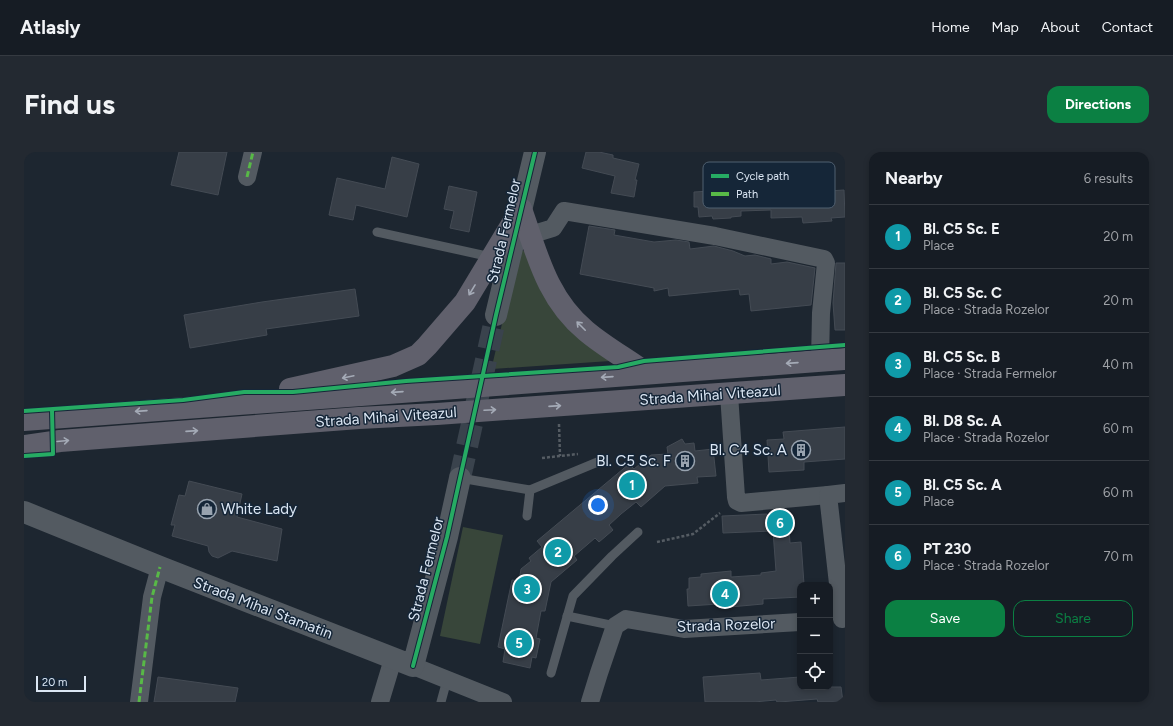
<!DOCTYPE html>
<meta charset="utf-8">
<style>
body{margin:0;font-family:Figtree,sans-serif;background:#232931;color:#f1f3f6}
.controls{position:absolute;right:12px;bottom:12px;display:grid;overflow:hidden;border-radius:8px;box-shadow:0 2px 6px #0003}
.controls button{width:36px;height:36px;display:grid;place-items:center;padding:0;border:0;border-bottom:1px solid #353a41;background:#161c24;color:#f1f3f6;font:20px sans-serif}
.scale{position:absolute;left:12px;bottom:10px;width:50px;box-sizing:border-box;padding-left:4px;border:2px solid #dbe6f3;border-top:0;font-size:11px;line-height:14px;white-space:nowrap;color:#dbe6f3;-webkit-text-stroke:3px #152638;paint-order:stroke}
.you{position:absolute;left:574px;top:353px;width:14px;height:14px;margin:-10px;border:3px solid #fff;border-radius:50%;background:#1a73e8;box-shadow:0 0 0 6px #1a73e833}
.badge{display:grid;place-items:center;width:26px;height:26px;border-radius:50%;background:#0b8043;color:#fff;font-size:13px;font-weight:700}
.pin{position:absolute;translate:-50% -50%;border:2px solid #fff;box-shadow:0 1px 4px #0006}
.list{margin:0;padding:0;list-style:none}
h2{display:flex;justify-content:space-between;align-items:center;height:52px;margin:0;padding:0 16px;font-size:17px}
h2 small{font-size:13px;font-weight:400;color:#9ea1a6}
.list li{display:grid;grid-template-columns:26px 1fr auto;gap:12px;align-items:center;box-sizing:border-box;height:64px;padding:0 16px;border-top:1px solid #353a41}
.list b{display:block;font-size:15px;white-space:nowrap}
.list p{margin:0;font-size:13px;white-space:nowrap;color:#9ea1a6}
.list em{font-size:13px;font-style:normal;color:#9ea1a6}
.actions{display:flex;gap:8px;padding:12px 16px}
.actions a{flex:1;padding:9px 0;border:1px solid #0b8043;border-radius:12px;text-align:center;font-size:14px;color:#0b8043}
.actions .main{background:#0b8043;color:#fff}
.icon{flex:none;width:22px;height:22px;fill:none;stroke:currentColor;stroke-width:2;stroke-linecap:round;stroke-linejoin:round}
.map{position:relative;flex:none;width:821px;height:550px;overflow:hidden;border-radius:12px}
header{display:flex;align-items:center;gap:24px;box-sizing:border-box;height:56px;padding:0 20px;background:#161c24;border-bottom:1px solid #353a41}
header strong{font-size:19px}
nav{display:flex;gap:22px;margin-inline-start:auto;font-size:14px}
.intro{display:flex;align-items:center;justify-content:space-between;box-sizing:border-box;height:96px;padding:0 24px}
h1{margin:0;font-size:28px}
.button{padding:10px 18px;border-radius:12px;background:#0b8043;color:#fff;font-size:14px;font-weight:700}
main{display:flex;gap:24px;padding:0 24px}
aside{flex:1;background:#161c24;border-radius:12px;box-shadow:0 2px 6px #0003}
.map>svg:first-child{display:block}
.green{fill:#38463a}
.building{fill:#373e47;stroke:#444b54}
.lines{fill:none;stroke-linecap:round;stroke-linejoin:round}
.tertiary-tunnel{stroke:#3a434d;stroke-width:22;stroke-dasharray:22 11;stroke-linecap:butt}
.path{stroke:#555c63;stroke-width:2.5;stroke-dasharray:3 2;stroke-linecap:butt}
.service{stroke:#535a61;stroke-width:9}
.minor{stroke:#535a61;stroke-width:18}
.tertiary{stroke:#535a61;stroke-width:22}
.primary{stroke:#60606c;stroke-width:22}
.quiet{stroke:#58b947;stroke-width:3;stroke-dasharray:6 3;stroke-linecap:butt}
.cycleway-casing{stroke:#152638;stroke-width:6}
.cycleway{stroke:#26ab63;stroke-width:4}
.oneway{stroke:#a4aab6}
.labels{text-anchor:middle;stroke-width:3;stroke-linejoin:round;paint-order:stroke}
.street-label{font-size:15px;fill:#dbe6f3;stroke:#152638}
.poi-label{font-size:15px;fill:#dbe6f3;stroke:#152638;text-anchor:end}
.key{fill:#152638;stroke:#506070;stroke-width:1}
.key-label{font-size:11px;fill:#dbe6f3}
</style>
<header>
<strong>Atlasly</strong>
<nav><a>Home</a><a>Map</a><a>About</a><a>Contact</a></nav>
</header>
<div class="intro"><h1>Find us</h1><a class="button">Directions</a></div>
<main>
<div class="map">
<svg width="821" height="550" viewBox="0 0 821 550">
<rect width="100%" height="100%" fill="#1d2630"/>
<g class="green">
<path d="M498,98l5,3 83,108 -118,8v-3l27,-114z"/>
<path d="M439,375l40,8 -23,109 -40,-8z"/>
</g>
<g class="building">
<path d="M155,0h48l-9,43 -47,-10z"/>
<path d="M562,0h13l14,3v3l26,6 -4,16h2l-3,17 -23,-4 4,-17 -33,-8z"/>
<path d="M368,5l27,7 -12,53 -51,-12 -3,15 -24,-5 8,-37 48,11z"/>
<path d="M734,28v1h9v10l46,-4v5l31,-2 1,27 -14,1 1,3 -29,2 -1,-6 -31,1v-8l-30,1v5l-10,1v1l-18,1 -1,-3 -13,1 -1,-10h-4v-15l32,-2v-8z"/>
<path d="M425,34l28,6 -8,40 -19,-4 4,-17 -10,-2z"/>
<path d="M565,74l26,4 -1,5 40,7 22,-2 13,2 1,7 24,-3 19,5 12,5 10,-1 16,4v5l16,-2 28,6 -4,37 -60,6 -2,-17 -9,1 -1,-6 -70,7 -1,-8 -14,3v-3l-74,-14z"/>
<path d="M812,111h9v67h-10l-2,-27z"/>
<path d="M331,137l4,27 -93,13 1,6 -77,13 -6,-33 78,-13z"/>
<path d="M821,275v32l-41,3v8l-35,2 -2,-32 17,-1 -1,-7z"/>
<path d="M658,287l3,5 9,-1 1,8 18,-2 3,27 -19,1 1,6 -33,3 -24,21 -5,-5 -15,12 -12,11 4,5 -14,12 -4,-4 -21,18 3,4 -26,22 -6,29h-4l-5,27 4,1 -4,19 -4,-1 -2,11 -27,-6 2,-13 -7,-2 14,-67 7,1 2,-12 10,-8 -2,-3 13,-11 -5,-6 92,-77 5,5 17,-14 17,-1 -1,-7z"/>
<path d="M165,329l53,13 -5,23 45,12 -5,32 -45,-10 -14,7 -6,-2 -3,-4 -1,-6 -36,-10 3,-11h-4l8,-30 6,1z"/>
<path d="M743,362v2l21,-1 2,28 11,-1 3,42 -4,1v12l-37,2v5l-44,4v-4l-31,2 -1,-17h2v-11l12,-1v-3l30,-3v6l30,-2v-2l15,-2 -3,-40 -50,2 -1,-17z"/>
<path d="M736,521l1,7 39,-3v10h41l2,15h-25l-1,-3 -38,3h-2l-1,-2 -22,2h-49l-2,-25z"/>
<path d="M134,525l80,11 -3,14h-81z"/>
</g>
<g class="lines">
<path class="tertiary-tunnel" d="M436,326l36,-163"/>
<g class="path">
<path d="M535,272l1,32"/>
<path d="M518,306l36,-4"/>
<path d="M633,390l36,-8 27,-21"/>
</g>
<g class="service">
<path d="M353,80l114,25"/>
<path d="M436,326l70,12"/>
<path d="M503,364l3,-26 70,-29"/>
<path d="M543,464l48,10"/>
<path d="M527,521l22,-77 39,-40 26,-24"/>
<path d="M417,550l6,-22"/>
</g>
<g class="minor">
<path d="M223,25l6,-25"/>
<path d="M506,83l23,-7 11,-17 151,25 109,23 2,4 -5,50 -1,48"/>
<path d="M705,242l7,103 1,4 4,2 87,-8"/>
<path d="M818,467l-14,-124 17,-2"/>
<path d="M389,514l90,36"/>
<path d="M115,550l13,-105 8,-30"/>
<path d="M356,550l13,-43"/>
<path d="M566,550l9,-29 16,-47 11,-7 58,10 116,-7"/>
</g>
<g class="tertiary">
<path d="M472,163l39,-163"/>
<path d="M0,360l136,55 253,99 34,-129 13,-59"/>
</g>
<g class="primary">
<path d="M497,57c16,45 26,90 65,122 19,16 41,28 60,42"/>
<path d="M266,237l103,-23 25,-11 9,-9 38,-44 56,-93"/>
<path d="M0,268l821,-61"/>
<path d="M0,294l36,-5 299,-23 78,-4 408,-29"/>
</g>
<g class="quiet">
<path d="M223,25l6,-25"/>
<path d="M115,550l13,-105 8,-30"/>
</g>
<defs>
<g id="cycleway">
<path d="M0,259l159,-11 61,-8h49l113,-11 212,-14 26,-6 201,-16"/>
<path d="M0,304l29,-2 -1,-44"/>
<path d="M389,514l34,-129 49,-222 39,-163"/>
</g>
</defs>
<use href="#cycleway" class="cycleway-casing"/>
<use href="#cycleway" class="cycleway"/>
</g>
<defs><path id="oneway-shaft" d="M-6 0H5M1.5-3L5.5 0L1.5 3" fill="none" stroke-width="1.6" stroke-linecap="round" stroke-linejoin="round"/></defs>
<g class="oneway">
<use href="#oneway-shaft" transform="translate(448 138) rotate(121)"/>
<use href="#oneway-shaft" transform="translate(557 174) rotate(-135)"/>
<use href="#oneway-shaft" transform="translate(768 211) rotate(176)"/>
<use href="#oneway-shaft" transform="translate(324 225) rotate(168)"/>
<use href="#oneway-shaft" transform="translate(583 225) rotate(176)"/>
<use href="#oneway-shaft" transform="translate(373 240) rotate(176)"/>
<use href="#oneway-shaft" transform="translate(531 254) rotate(-4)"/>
<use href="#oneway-shaft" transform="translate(466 258) rotate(-3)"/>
<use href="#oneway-shaft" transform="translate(117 259) rotate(176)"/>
<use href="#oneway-shaft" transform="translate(168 279) rotate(-4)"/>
<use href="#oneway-shaft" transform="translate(39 289) rotate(-5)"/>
</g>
<defs>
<symbol id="building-ring" viewBox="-11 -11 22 22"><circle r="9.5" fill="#152638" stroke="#98a3af" stroke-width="1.5"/><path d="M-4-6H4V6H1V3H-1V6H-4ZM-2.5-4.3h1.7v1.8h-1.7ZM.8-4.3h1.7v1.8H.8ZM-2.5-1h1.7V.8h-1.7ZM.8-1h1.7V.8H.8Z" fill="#98a3af"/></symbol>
<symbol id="shop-ring" viewBox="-11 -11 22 22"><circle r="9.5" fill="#152638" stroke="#98a3af" stroke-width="1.5"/><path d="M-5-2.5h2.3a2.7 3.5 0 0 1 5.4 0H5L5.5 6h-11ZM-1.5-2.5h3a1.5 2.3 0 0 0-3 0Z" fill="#98a3af"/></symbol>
</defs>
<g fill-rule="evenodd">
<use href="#building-ring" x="766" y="287" width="22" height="22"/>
<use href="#building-ring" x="650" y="298" width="22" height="22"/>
<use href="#shop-ring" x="172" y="346" width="22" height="22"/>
</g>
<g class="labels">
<g class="street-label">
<text transform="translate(480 79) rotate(-77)" y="5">Strada Fermelor</text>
<text transform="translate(686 243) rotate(-4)" y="5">Strada Mihai Viteazul</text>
<text transform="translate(362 265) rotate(-4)" y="5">Strada Mihai Viteazul</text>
<text transform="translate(402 417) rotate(-76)" y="5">Strada Fermelor</text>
<text transform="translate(239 456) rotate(21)" y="5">Strada Mihai Stamatin</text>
<text transform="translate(702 473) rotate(-2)" y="5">Strada Rozelor</text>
</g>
<g class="poi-label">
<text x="763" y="303">Bl. C4 Sc. A</text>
<text x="647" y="314">Bl. C5 Sc. F</text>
<text x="197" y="362" text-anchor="start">White Lady</text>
</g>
</g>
<rect x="679" y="10" width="132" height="46" rx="6" class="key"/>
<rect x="687" y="22" width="18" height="4" fill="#26ab63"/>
<rect x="687" y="40" width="18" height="4" fill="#58b947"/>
<g class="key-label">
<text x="712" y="28">Cycle path</text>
<text x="712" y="46">Path</text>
</g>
</svg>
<div class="controls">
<button>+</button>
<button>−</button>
<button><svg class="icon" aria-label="locate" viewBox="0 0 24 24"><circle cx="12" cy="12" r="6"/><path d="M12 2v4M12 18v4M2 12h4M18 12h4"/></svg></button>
</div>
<div class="scale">20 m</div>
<div class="you"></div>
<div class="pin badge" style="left:608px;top:333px;background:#0f9aa8">1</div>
<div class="pin badge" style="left:534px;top:400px;background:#0f9aa8">2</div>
<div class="pin badge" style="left:503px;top:437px;background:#0f9aa8">3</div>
<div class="pin badge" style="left:701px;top:442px;background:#0f9aa8">4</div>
<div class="pin badge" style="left:495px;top:491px;background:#0f9aa8">5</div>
<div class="pin badge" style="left:756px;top:371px;background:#0f9aa8">6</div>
</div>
<aside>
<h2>Nearby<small>6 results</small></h2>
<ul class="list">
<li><span class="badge" style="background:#0f9aa8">1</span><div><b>Bl. C5 Sc. E</b><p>Place</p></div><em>20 m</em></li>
<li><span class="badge" style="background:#0f9aa8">2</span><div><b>Bl. C5 Sc. C</b><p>Place · Strada Rozelor</p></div><em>20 m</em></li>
<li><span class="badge" style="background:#0f9aa8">3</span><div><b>Bl. C5 Sc. B</b><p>Place · Strada Fermelor</p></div><em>40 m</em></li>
<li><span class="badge" style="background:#0f9aa8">4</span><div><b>Bl. D8 Sc. A</b><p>Place · Strada Rozelor</p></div><em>60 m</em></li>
<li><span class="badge" style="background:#0f9aa8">5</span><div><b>Bl. C5 Sc. A</b><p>Place</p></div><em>60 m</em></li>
<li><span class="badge" style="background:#0f9aa8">6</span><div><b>PT 230</b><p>Place · Strada Rozelor</p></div><em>70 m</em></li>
</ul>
<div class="actions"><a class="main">Save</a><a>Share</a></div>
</aside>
</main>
